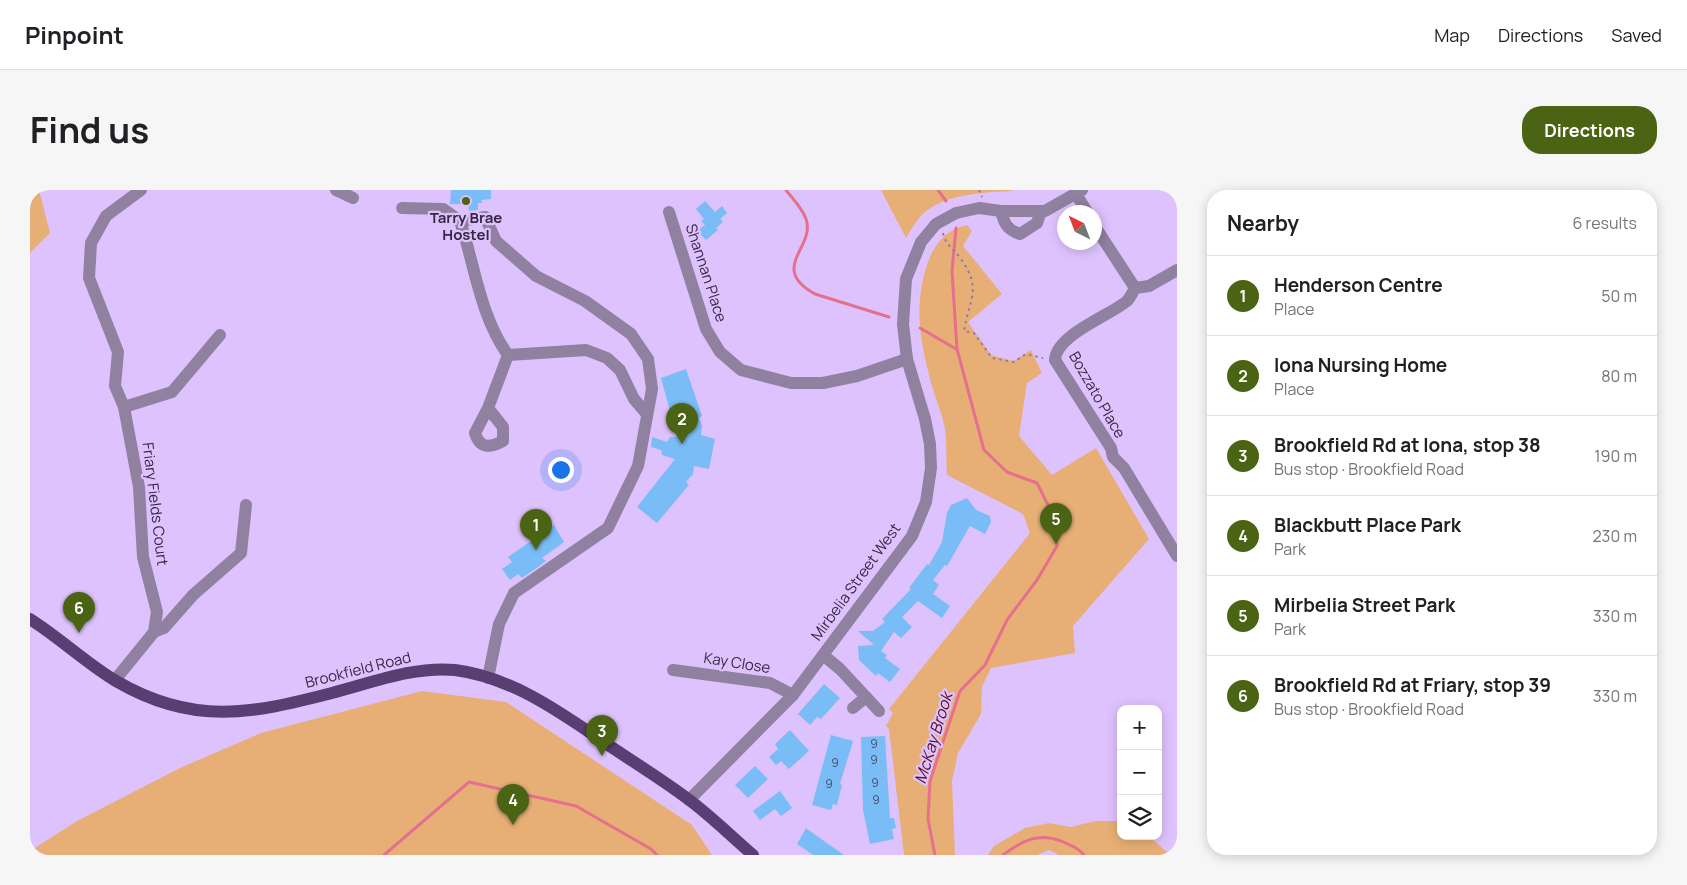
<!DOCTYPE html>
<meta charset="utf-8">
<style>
body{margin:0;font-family:Manrope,sans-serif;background:#f6f6f6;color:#202124}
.controls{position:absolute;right:15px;bottom:15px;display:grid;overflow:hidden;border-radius:10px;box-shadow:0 2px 12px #0003}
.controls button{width:45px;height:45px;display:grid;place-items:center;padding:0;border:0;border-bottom:1px solid #e0e0e0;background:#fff;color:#202124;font:25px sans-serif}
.compass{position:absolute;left:1027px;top:15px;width:45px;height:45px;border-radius:50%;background:#fff;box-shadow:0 2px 12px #0003;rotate:318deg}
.you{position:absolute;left:530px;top:279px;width:18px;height:18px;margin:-12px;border:4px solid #fff;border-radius:50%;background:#1a73e8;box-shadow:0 0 0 8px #1a73e833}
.badge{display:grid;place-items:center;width:32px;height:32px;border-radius:50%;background:#4b6413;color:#fff;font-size:16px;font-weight:700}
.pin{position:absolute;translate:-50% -41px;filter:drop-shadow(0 1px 2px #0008)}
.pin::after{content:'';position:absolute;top:26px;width:18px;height:15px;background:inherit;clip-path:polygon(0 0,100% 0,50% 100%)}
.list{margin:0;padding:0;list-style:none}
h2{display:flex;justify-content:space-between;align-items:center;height:65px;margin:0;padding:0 20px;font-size:21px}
h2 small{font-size:16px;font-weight:400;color:#757577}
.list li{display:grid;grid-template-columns:32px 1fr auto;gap:15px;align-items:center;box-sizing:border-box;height:80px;padding:0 20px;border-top:1px solid #e0e0e0}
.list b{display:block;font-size:19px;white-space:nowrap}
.list p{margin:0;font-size:16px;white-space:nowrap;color:#757577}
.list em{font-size:16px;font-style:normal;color:#757577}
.icon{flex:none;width:28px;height:28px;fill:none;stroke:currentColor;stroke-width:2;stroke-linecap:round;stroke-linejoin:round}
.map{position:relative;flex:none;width:1147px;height:665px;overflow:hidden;border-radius:20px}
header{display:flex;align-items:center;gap:30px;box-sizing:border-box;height:70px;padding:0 25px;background:#fff;border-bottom:1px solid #e0e0e0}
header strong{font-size:24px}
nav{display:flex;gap:28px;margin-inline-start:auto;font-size:18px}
.intro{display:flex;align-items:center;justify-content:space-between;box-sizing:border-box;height:120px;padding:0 30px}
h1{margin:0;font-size:35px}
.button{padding:12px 22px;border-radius:20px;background:#4b6413;color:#fff;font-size:18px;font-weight:700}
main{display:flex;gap:30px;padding:0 30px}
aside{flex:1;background:#fff;border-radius:20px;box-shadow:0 2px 12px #0003}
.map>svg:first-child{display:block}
.green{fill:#e7af76}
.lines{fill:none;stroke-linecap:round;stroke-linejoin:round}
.stream{stroke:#e5708d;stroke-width:3}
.building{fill:#7abcf6}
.path{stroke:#8f79a6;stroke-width:2;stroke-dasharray:2.5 4;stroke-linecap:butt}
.minor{stroke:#8f819f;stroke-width:12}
.major{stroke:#593e74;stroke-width:12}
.poi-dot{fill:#4b6413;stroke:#dec2fd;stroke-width:2}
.labels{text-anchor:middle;stroke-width:4.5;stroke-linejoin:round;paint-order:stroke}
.number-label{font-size:12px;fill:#474d70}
.poi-label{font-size:15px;font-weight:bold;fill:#362844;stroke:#dec2fd}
.street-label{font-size:15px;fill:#362844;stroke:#dec2fd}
.water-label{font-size:16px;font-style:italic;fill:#550b25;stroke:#dec2fd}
</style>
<header>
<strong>Pinpoint</strong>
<nav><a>Map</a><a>Directions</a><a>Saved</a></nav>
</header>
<div class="intro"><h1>Find us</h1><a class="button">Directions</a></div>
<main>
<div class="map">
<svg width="1147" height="665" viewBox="0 0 1147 665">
<rect width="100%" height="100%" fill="#dec2fd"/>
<g class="green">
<path d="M0,0h9l11,43 -20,20z"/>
<path d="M851,0h130l1,1c-27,1 -65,3 -87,21 -8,7 -14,18 -19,26z"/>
<path d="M937,35l5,6 -9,15 39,48 -34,28 23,33 22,6 18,-11 11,23 -15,10 -8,53 33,39 44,-27 53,91 -76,87 2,27 -84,15 -9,19 -1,27 -23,39 -6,28 3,74h-51l-15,-126 -3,-3 7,-13 -4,-4 141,-176 -7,-19 -76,-39c-1,-15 0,-31 -2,-46 -2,-12 -7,-24 -11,-36 -13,-46 -22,-85 -6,-131 6,-18 19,-33 39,-37z"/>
<path d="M392,501l84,11 186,123 20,30h-682v-4l47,-30 103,-53 81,-35z"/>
<path d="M1065,631h26v15h28l21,19h-111l-10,-5 -12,5h-49l6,-9 31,-18 24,-5 22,4z"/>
</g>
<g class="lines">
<g class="stream">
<path d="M756,0c6,8 17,19 20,29 10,28 -38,49 9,75l74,23"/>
<path d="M908,0l8,11"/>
<path d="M890,138l36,21"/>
<path d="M354,665l85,-73 107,24 75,43 6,6"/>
<path d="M905,665l-7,-36 2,-38 30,-90 25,-26 22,-45 30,-40 20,-34 -2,-27 -18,-36 -30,-11 -23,-22 -27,-101 -5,-78 4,-43"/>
<path d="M973,665c19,-14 35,-23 58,-14 9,4 16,6 23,14"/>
</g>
</g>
<g class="building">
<path d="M421,0h40v9l-10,1 1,3h-4v7l-9,1 -1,-7h-18z"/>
<path d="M675,11l10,11 7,-6 5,7 -7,6 3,3 -7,6 2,2 -12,10 -9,-9 8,-6 -4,-4 3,-2 -8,-10z"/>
<path d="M656,179l16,47 -3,2 3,8 -1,9 14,4 -6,30 -15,-3 -1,8 -7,8 3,3 -32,38 -20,-16 38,-48 -13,-4 -1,-5 -10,-3 1,-10 15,5 3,-5h7l-16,-59z"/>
<path d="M937,308l9,12 14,6 1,6 -6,12 -15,-8 -23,40 -2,-1 -12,15 6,5 -6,9 17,12 -8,12 -24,-17 -16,16 10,10 -11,11 -7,-6 -13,19 6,4 -2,3 15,11 -10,13 -12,-9 -2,3 -17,-16 -1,-14 16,-1 -16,-14h15l12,-9 -3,-3 29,-30 -2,-1 18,-24 2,1 13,-23 5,-29 4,-8z"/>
<path d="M524,335l10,17 -22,16 4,3 -8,6 -16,11 -4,-4 -8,6 -8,-11 10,-7 -4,-5z"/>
<path d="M794,494l16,14 -19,21 -4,-2 -7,8 -12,-11z"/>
<path d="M760,540l19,21 -20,18 -8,-8 -5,4 -7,-8 9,-8 -3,-5z"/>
<path d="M801,545l22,6 -13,43 2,1 -5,20 -4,-1 -2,6 -19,-5z"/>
<path d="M855,546l5,82h4l2,10 -4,1 2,10 -24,5 -7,-34 -2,-73z"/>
<path d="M725,576l13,13 -20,19 -13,-13z"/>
<path d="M750,601l12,17 -11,8 -6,-7 -15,11 -7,-9z"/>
<path d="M776,638l1,1 37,26h-31l-16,-11z"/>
</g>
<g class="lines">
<g class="path">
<path d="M949,0l3,7"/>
<path d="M913,43c2,11 10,15 17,25 23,31 9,41 4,73l10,2 18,25 22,4 12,-8 17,4"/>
</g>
<g class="minor">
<path d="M306,0l17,8"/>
<path d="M1046,4l11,18"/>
<path d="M372,18l41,1 17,12 25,-4 11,24 40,35 49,25 46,33 17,25 4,30 -14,77 -30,62 -94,65 -15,31 -11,54"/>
<path d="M971,21c3,12 6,19 19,23l17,-11 4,-12"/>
<path d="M639,22l37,117 14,23 21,18 50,13h32l34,-7 50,-17"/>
<path d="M430,31c15,45 20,95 48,134l78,-5 21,8 13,12 14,29 13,15"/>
<path d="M1064,35l41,63"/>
<path d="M1147,80l-28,16 -14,2c-2,4 -5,10 -8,13 -18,15 -71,34 -72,59l56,88 2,9 11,11 53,88"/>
<path d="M94,217l48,-15 48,-57"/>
<path d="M458,218l-13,25c5,16 15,15 28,8v-14l-15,-19 20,-53"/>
<path d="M124,442l10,-4 29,-33 48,-42 5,-48"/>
<path d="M793,465l17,14 39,42"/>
<path d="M643,480l97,13 23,12"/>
<path d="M85,490l39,-48 3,-20 -14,-55 -4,-70 -15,-80 -9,-21 3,-34 -29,-74 2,-35 15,-27 35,-26"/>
<path d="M823,518l13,-11"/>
<path d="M659,610l104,-105 119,-159 14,-34 5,-34 -1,-24 -5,-25 -18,-60 -4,-35 3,-45 15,-37 15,-18 20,-11 23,-5 22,3h44l37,-21"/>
</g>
<path class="major" d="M0,429c30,19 56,44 86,62 77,45 135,33 216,12 39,-10 82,-27 123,-23 55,7 102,40 146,70 29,20 59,38 87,59 23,17 44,38 65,56"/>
</g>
<circle class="poi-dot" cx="436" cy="11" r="5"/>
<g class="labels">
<g class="number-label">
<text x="844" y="558">9</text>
<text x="844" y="574">9</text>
<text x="805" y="577">9</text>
<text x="845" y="597">9</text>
<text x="799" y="598">9</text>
<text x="846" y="614">9</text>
</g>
<g class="poi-label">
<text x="436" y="33">Tarry Brae<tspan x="436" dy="17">Hostel</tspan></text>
</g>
<g class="street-label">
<text transform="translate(676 83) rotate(72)" y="5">Shannan Place</text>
<text transform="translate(1067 205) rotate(60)" y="5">Bozzato Place</text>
<text transform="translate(125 314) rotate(83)" y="5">Friary Fields Court</text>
<text transform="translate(826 392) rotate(-54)" y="5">Mirbelia Street West</text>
<text transform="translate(707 473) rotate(9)" y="5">Kay Close</text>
<text transform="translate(328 480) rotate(-14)" y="5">Brookfield Road</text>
</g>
<g class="water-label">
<text transform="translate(903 548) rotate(-73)" y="6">McKay Brook</text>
</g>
</g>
</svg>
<div class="controls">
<button>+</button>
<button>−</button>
<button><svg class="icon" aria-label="layers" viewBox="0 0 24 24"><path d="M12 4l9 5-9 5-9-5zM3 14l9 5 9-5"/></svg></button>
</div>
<svg class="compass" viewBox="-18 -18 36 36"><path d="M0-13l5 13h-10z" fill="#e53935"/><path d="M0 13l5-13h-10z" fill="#757577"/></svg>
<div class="you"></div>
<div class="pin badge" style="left:506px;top:360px">1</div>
<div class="pin badge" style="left:652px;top:254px">2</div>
<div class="pin badge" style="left:572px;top:566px">3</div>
<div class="pin badge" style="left:483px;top:635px">4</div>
<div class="pin badge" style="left:1026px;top:354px">5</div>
<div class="pin badge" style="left:49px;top:443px">6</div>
</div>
<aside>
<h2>Nearby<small>6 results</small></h2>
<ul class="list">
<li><span class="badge">1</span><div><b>Henderson Centre</b><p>Place</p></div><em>50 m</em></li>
<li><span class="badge">2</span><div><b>Iona Nursing Home</b><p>Place</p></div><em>80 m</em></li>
<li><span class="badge">3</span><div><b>Brookfield Rd at Iona, stop 38</b><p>Bus stop · Brookfield Road</p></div><em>190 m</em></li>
<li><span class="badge">4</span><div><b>Blackbutt Place Park</b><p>Park</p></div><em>230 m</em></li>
<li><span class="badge">5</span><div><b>Mirbelia Street Park</b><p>Park</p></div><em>330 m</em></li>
<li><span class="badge">6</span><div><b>Brookfield Rd at Friary, stop 39</b><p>Bus stop · Brookfield Road</p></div><em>330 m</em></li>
</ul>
</aside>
</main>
